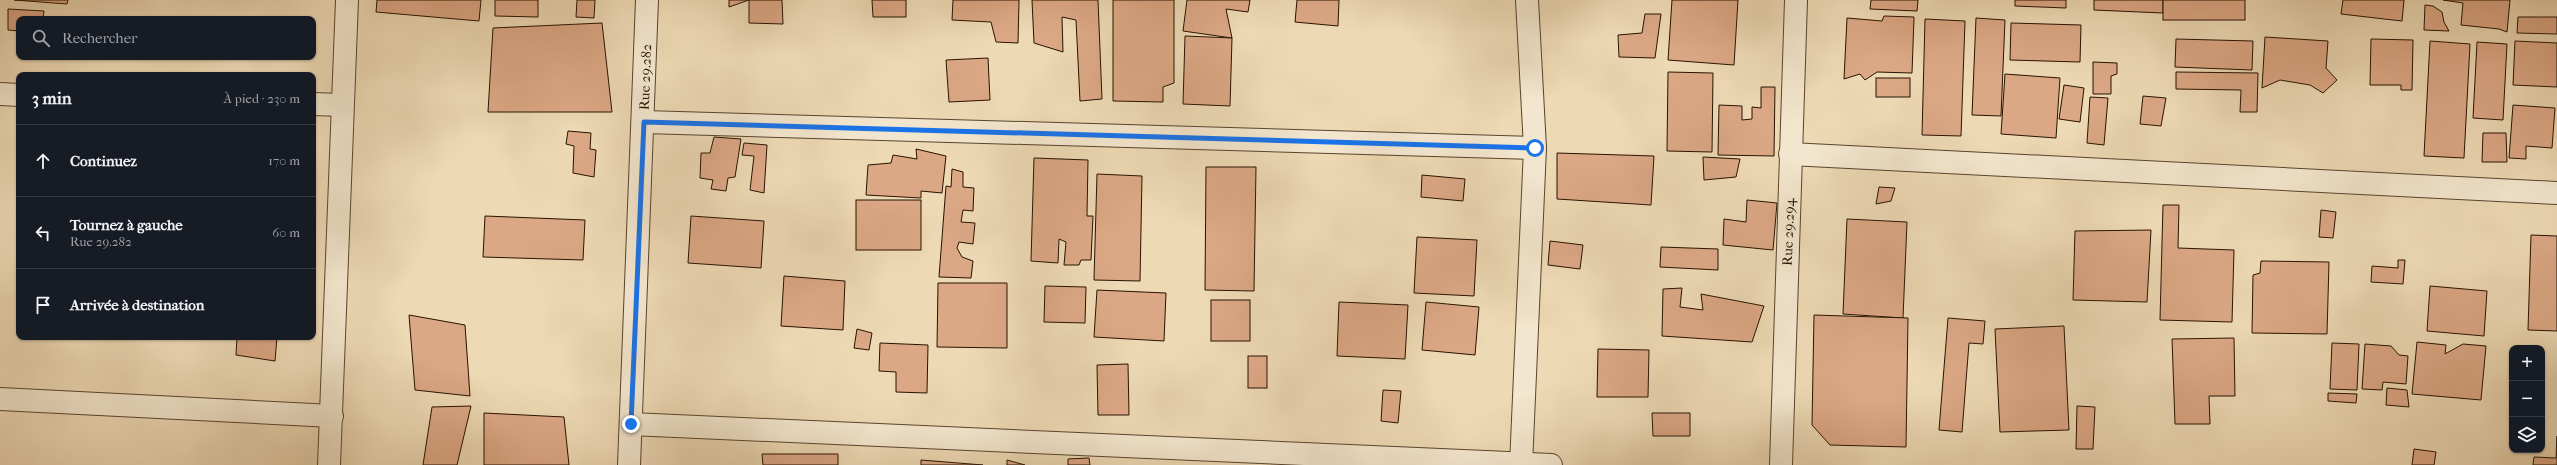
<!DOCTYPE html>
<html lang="fr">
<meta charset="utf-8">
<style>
body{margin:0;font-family:"IM FELL French Canon",serif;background:#20242c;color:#f1f3f6}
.controls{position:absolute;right:12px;bottom:12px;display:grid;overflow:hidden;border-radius:8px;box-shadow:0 1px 3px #0004}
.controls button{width:36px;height:36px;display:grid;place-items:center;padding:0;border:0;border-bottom:1px solid #363941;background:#171b24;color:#f1f3f6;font:20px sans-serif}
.stop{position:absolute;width:12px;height:12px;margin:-9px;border:3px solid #1a73e8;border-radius:50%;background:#fff}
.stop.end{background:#1a73e8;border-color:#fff;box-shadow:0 1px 4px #0008}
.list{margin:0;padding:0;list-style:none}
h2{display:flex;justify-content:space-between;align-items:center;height:52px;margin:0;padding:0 16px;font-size:17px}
h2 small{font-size:13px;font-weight:400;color:#9ea1a6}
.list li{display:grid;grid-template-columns:26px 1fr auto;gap:12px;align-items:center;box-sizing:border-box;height:72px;padding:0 16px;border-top:1px solid #363941}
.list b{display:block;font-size:15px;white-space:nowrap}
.list p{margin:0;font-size:13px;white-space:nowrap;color:#9ea1a6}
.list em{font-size:13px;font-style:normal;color:#9ea1a6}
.icon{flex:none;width:22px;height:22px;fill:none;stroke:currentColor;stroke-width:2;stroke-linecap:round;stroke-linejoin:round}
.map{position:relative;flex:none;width:2557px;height:465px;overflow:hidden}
.search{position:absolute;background:#171b24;box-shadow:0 1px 3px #0004;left:16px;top:16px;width:300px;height:44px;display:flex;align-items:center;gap:10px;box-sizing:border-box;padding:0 14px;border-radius:8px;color:#9ea1a6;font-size:15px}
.panel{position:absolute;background:#171b24;box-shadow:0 1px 3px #0004;left:16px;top:72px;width:300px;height:268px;border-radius:8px}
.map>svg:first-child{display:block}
.building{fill:#dca785;stroke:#271300}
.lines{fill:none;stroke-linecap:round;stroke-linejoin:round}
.minor-casing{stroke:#58442d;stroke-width:24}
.minor{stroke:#f3e6ce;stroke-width:22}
.route{stroke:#1a73e8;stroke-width:5}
.labels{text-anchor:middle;stroke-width:3;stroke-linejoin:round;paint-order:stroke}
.street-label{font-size:14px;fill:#271300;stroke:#f3e6ce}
</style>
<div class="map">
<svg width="2557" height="465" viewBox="0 0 2557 465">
<rect width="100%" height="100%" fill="#edd9b4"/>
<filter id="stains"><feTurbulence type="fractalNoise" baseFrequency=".005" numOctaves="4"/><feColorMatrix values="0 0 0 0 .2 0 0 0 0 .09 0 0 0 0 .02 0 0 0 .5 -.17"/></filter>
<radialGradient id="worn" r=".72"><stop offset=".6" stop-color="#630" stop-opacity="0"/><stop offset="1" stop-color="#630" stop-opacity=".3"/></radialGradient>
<g class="building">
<path d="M14,0h54l-1,4z"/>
<path d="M377,0h104l-2,21 -103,-9z"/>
<path d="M495,0h43v17l-43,-1z"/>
<path d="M577,0h18l-1,18 -18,-1z"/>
<path d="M729,0h53l1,24 -34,-1v-23l-20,7z"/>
<path d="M872,0h34v17h-33z"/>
<path d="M953,0h66l-1,43 -22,-1 -5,-20 -39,-2z"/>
<path d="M1032,0h66l4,99 -22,2 -4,-81 -14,-3 1,35 -29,-9z"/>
<path d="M1113,0h61v83l-11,4v15l-50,-1z"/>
<path d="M1187,0h63l-2,12 -22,-3 6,29 -49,-7z"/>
<path d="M1297,0h42l-1,26 -43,-4z"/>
<path d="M1672,0h66l-4,65 -66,-5z"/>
<path d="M1871,0h47l-1,11 -47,-2z"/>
<path d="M2015,0h51v8l-51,-2z"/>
<path d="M2094,0h69v13l-69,-3z"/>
<rect x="2163" y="0" width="82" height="20"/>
<path d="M2343,0h61l-2,21 -61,-7z"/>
<path d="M2443,0h67l-3,32 -8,-3 -38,-4 2,-22z"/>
<path d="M2425,5l8,1 9,6 2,10 5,9 -25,-1z"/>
<path d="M8,9l36,2 -1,8h-24v12l-11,-1z"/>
<path d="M1645,14h16l-6,44 -36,-1 -1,-22 24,-2z"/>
<path d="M1884,16l30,1 -2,56 -35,-1 -12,8 -5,-6 -16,5 3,-61 35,3z"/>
<path d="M2518,17h39v17l-40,-1z"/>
<path d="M1976,18l29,2 -4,96 -29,-1z"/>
<path d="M1925,19l40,2 -4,115 -39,-1z"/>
<path d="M602,23l10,89h-124l5,-84z"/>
<path d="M2011,23l70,2 -1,37 -70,-2z"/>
<path d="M1185,36l47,2 -2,68 -47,-2z"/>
<path d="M2265,37l63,4 -2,27 11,12 -14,13 -13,-8 -30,-5 -18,8z"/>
<path d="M2176,39l77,2 -1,29 -77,-3z"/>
<path d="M2371,39l42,1 -1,50h-11v-5h-31z"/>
<path d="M2430,41l40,3 -6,114 -40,-2z"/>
<path d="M2515,41l42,2v44l-44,-2z"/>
<path d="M2477,42l30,2 -4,76 -30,-2z"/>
<path d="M988,58l2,42 -41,2 -3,-42z"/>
<path d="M2093,62l24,1v11l-6,2v18h-18z"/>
<path d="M1668,72l45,1 -1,79 -45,-1z"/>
<path d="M2176,72l82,1 -1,39h-17l1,-22 -65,-1z"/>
<path d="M2005,74l55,4 -4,60 -55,-4z"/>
<rect x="1876" y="78" width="34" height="19"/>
<path d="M2064,85l20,3 -4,34 -21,-3z"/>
<path d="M1761,87h14l-1,69 -56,-1 1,-50 23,1v14l10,-1v-12l9,1z"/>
<path d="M2143,96l23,2 -5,28 -21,-2z"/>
<path d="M2090,97l18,1 -4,47 -17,-2z"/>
<path d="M2513,105l42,3 -3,40 -26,-2v13l-17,-1z"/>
<path d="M568,131l23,2 -1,16 6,1 -2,27 -21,-4 1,-27 -8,-2z"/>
<path d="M2483,133h23l1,29h-25z"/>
<path d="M714,137l27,2 -6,38 -7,1 -2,13 -15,-2 2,-9 -13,-2 1,-25h9z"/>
<path d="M744,143l23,2 -3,48 -14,-3 4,-34 -12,-1z"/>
<path d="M916,149l30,7 -4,37 -21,-2v7l-55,-3 2,-30 23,-2 2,-8 24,4z"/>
<path d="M1557,153l97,3 -3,49 -94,-6z"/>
<path d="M1703,157l37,2 -4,18 -32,3z"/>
<path d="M1034,158l54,2 -1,56h6l-2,44h-10l-2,5h-15l2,-23 -7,-3 -1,24 -27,-2z"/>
<path d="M1206,167h50l-2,124 -49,-1z"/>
<path d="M952,169l11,3v15l11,1 -1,23 -10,-1 -2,12 14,1 -2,21 -14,-2 -2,6 5,9 11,4 -2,17 -32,-1 7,-91 5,1z"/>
<path d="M1097,174l45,2 -2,105 -46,-1z"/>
<path d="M1422,175l43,4 -2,22 -42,-4z"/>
<path d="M1879,187l16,1 -4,13 -15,3z"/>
<rect x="856" y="200" width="65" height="50"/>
<path d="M1747,200l30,3 -4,47 -50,-5 1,-26 22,3z"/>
<path d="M2163,205h16l-1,43 56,2 -2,72 -72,-2z"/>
<path d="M2321,210l15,2 -3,26 -14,-1z"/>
<path d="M485,216l100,4 -2,40 -100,-3z"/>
<path d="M691,216l73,5 -3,47 -73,-5z"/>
<path d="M1847,219l60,3 -4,96 -60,-4z"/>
<path d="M2151,230l-4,72 -74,-2 2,-69z"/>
<path d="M2531,235l26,1v95l-29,-1z"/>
<path d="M1417,237l60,3 -3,56 -60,-3z"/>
<path d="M1550,241l33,4 -3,24 -32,-4z"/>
<path d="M1661,247l57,2v21l-58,-3z"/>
<path d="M2398,260h7l-2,24 -32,-2 1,-16 26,2z"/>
<path d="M2261,261l68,1 -2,72 -75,-1 1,-58 7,-2z"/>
<path d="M784,276l61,5 -2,49 -62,-4z"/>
<path d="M938,283h69v65l-70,-1z"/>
<path d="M1045,286l41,1 -1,36 -41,-1z"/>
<path d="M2430,286l57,5 -3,45 -57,-5z"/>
<path d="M1682,288l-2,19 23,3 -2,-16 63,12 -12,36 -90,-6 1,-47z"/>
<path d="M1097,290l69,3 -2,48 -70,-4z"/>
<rect x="1211" y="300" width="39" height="41"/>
<path d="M1339,302l69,3 -3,54 -68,-3z"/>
<path d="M1426,302l53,5 -4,48 -53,-5z"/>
<path d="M409,315l56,10 5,71 -55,-6z"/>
<path d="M1814,315l94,3 -2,129 -76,-2 -18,-20z"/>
<path d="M1948,318l37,3 -2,23 -14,-1 -7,89 -23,-2z"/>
<path d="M2064,326l5,104 -69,2 -5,-103z"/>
<path d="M857,329l15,4 -3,17 -15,-2z"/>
<path d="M237,337h40l-2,24 -39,-6z"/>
<path d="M2234,338l1,58h-26l1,28h-35l-3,-85z"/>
<path d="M2417,342l29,3 -1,9 18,-10 23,2 -5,54 -69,-6z"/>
<path d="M880,343l48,2 -1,48 -31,-1v-20l-17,-1z"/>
<path d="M2332,343l27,1 -2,46 -27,-1z"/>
<path d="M2365,344l26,2 8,9 9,1 -2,28 -23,-2 -1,8 -20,-1z"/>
<path d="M1598,349l51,1 -1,47h-51z"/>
<rect x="1248" y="356" width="19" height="32"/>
<path d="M1128,364l1,51h-31l-1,-50z"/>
<path d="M2387,388l20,2 2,17 -23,-2z"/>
<path d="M1383,390l18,1 -3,32 -17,-2z"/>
<path d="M2328,393l29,1 -1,9 -28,-2z"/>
<path d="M471,406l-14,59h-34l9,-58z"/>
<path d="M2077,406l18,1 -2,42h-17z"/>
<path d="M484,413l80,4 5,48h-85z"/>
<path d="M1652,413h38v23h-37z"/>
<path d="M2557,436v29h-24l1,-8 22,1z"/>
<path d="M2414,449l22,3 -2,13h-22z"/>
<path d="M762,454h76v11h-75z"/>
<path d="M1089,458l1,7h-22v-6z"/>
<path d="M921,460l62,5h-62z"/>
<path d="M1007,460l18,5h-18z"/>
</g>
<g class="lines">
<defs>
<g id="minor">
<path d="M0,94l19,1"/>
<path d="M313,104l29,1"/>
<path d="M644,122l891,26"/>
<path d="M1790,154l767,39"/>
<path d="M0,399l332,17"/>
<path d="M631,424l920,41"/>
<path d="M329,465l18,-465"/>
<path d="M629,465l18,-465"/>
<path d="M1521,465l14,-317 -8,-148"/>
<path d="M1781,465l15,-465"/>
</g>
</defs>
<use href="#minor" class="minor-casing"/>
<use href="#minor" class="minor"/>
</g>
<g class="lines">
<path class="route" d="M631,424l13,-302 891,26"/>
</g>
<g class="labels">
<g class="street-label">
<text transform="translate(645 77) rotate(-88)" y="5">Rue 29.282</text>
<text transform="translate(1788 232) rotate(-88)" y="5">Rue 29.294</text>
</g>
</g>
<rect width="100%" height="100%" filter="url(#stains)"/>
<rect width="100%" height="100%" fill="url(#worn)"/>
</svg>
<div class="controls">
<button>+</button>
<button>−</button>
<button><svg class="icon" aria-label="layers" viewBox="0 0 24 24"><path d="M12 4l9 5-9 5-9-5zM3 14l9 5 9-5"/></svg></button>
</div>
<div class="stop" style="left:1535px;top:148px"></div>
<div class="stop end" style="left:631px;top:424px"></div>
<div class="search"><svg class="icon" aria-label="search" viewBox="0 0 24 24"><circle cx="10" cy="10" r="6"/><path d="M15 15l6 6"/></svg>Rechercher</div>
<section class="panel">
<h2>3 min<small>À pied · 230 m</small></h2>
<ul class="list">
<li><svg class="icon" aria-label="ahead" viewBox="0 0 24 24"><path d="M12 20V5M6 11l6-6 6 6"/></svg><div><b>Continuez</b></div><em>170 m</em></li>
<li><svg class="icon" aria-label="left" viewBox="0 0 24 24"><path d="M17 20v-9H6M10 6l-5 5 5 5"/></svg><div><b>Tournez à gauche</b><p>Rue 29.282</p></div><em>60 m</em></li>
<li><svg class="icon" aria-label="arrive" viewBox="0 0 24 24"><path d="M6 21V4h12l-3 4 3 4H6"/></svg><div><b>Arrivée à destination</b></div></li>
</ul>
</section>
</div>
